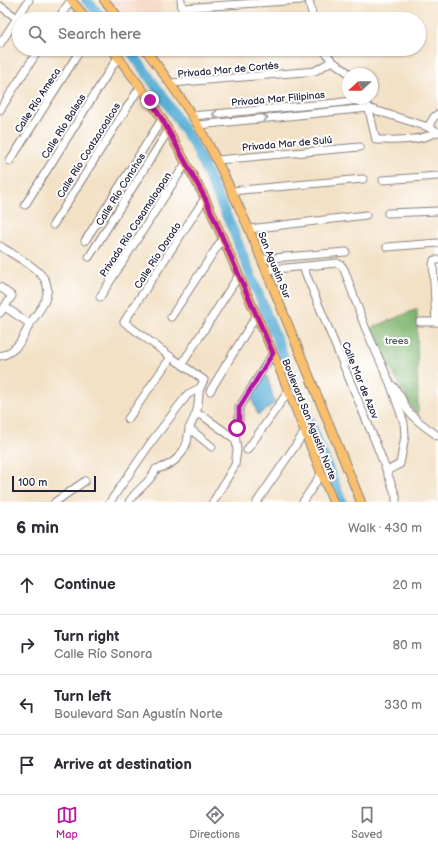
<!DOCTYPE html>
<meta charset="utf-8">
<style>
body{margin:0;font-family:"Balsamiq Sans",sans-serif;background:#f7f7f7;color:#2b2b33}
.compass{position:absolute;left:342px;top:68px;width:36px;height:36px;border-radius:50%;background:#fff;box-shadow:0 1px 3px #0004;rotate:248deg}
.scale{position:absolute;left:12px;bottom:10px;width:84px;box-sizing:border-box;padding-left:4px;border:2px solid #22223b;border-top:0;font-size:11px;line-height:14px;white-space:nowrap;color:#22223b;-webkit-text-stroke:3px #fff;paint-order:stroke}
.stop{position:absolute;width:12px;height:12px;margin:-9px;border:3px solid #b5179e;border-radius:50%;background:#fff}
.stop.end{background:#b5179e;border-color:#fff;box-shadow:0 1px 4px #0008}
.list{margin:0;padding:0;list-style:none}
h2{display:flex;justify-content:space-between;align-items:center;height:52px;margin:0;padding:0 16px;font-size:17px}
h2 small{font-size:13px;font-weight:400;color:#7c7c81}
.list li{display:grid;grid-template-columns:26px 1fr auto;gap:12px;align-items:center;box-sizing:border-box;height:60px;padding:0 16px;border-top:1px solid #e1e1e2}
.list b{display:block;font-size:15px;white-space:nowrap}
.list p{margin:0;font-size:13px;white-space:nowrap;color:#7c7c81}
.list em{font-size:13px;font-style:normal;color:#7c7c81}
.icon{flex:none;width:22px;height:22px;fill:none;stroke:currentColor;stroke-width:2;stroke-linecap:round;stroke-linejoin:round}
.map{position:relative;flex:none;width:438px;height:502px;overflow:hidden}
.search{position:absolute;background:#fff;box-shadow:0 1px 3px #0004;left:12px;right:12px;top:12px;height:44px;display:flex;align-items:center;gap:10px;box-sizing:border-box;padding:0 14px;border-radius:22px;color:#7c7c81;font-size:15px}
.sheet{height:292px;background:#fff}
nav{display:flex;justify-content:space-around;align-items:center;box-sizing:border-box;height:56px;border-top:1px solid #e1e1e2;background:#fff;font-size:11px;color:#7c7c81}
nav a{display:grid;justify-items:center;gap:2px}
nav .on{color:#b5179e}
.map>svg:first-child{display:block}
.built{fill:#f4d3c0}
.forest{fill:#80b570;stroke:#516c56}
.water{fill:#5aafd6;stroke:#3e6888}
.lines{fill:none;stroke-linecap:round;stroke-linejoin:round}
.river{stroke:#5aafd6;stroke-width:10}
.minor-casing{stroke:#8a8280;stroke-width:9}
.major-casing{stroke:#8a8280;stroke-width:10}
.minor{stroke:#fff;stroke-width:7}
.major{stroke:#f9bf6c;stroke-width:8}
.oneway{stroke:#9c9ca7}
.route{stroke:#b5179e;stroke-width:5}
.labels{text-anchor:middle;stroke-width:4;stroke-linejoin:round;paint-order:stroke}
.street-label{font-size:10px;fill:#22223b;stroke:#fff}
.park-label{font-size:10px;fill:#4e6054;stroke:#fff}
</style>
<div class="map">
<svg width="438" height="502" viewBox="0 0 438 502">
<rect width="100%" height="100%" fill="#fff"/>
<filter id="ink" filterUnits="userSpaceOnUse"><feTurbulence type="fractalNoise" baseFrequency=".025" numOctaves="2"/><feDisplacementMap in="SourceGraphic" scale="8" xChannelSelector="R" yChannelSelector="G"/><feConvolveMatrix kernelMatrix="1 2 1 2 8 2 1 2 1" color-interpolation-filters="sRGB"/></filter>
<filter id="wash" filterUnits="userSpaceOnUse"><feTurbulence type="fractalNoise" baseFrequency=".012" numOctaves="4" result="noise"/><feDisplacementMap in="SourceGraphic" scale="16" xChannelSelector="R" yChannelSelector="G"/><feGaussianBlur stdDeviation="0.9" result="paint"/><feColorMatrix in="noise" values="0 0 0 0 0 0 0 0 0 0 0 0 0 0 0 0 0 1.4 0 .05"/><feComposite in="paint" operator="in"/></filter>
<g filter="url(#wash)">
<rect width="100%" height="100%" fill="#f3e1c6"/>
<path class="built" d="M109,0h52l-1,19h-35z"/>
<path class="forest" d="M417,309l1,109 -49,-89z"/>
<path class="water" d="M267,376l8,27 -17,12 -9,-24z"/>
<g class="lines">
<g class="river">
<path d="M86,0l18,19"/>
<path d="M129,49l33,46 33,52 37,81 110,274"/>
</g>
</g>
</g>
<g filter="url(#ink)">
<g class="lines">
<defs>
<g id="minor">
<path d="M181,0l2,19"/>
<path d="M309,0l4,19"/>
<path d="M0,6l17,12"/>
<path d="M182,8l119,-8"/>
<path d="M58,19l13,-19"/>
<path d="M0,44l29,-44"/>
<path d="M323,49l9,12 18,13"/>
<path d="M171,83l133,-11 11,-1 17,-10"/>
<path d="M368,106l8,34c21,0 42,2 61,-8"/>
<path d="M0,110l39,-61"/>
<path d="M192,116l144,-13 30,-4"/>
<path d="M198,125l170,-17 60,19 10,5"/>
<path d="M428,127l6,-10 4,-3"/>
<path d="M217,160l143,-13"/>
<path d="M10,161l71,-112"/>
<path d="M383,180l55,-4"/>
<path d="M231,191l132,-12"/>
<path d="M25,205l93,-148"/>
<path d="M388,213l50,-2"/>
<path d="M53,225l87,-138"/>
<path d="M249,229l117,-14"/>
<path d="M85,241l77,-122"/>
<path d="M0,246c13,9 40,22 46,36 6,16 -8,29 -16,42 -4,7 -8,17 -14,23 -4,4 -11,8 -16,9"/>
<path d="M387,247l51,-4"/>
<path d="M89,257l79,-126"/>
<path d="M261,259l85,-7"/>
<path d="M303,267l74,179 19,50v6"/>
<path d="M266,270l71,-7 4,2 3,4 21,58 25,56 14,40 1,13 -5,28 -13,7"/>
<path d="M0,287l12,9 -12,17"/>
<path d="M100,297l86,-134"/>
<path d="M5,307l25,17"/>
<path d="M171,317l52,-79"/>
<path d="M420,322h18"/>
<path d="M436,322l-3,-58 1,-4h4"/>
<path d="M182,364l57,-89"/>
<path d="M393,386c7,7 10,17 15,25 8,10 20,18 30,25"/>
<path d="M210,391l46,-75"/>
<path d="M196,414l7,2 32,23"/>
<path d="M128,419l43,-62"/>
<path d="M189,428l23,19"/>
<path d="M247,450l41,-58"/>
<path d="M55,502l30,-21"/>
<path d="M110,502l42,-61 36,-47 12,-6 4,-8 -33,-23 -47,-35 81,-124"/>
<path d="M129,502c7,-13 22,-19 27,-33 15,-3 26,-12 31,-27 1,-5 1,-10 3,-15 2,-6 6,-12 7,-17 2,-7 1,-15 3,-22"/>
<path d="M213,502l22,-37 2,-15 -2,-16 4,-15v-11l34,-55"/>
<path d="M257,502l47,-69"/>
<path d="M303,502l18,-28"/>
</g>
<g id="major">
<path d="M71,0l16,19"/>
<path d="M104,0l16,19"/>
<path d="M112,49l38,51 12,19 43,79 68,155 60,149"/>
<path d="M145,49c18,24 37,49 52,75 20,33 36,70 52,105l112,273"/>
</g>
</defs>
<use href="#minor" class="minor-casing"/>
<use href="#major" class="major-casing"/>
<use href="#minor" class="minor"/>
<use href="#major" class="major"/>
</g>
<defs><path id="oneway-chevron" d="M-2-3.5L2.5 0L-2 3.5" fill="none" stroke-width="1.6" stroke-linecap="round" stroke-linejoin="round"/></defs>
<g class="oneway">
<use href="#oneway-chevron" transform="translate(215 114) rotate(175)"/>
<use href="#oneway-chevron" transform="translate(265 118) rotate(-5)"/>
</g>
</g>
<g class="lines" filter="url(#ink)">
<path class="route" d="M150,100l12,19 43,79 68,155 -34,55v11l-2,9"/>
</g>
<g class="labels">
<g class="street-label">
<text transform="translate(228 69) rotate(-5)" y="4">Privada Mar de Cortés</text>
<text transform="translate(278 98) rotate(-5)" y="4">Privada Mar Filipinas</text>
<text transform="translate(37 100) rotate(-57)" y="4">Calle Río Ameca</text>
<text transform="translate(63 126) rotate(-58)" y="4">Calle Río Balsas</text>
<text transform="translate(287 143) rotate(-5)" y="4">Privada Mar de Sulú</text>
<text transform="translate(88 150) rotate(-58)" y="4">Calle Río Coatzacoalcos</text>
<text transform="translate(120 189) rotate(-58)" y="4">Calle Río Conchos</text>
<text transform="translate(135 224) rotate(-57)" y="4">Privada Río Cosamaloapan</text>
<text transform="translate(157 255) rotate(-57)" y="4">Calle Río Dorado</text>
<text transform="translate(275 265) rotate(68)" y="4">San Agustín Sur</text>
<text transform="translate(361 380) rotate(68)" y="4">Calle Mar de Azov</text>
<text transform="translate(310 419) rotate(68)" y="4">Boulevard San Agustín Norte</text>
</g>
<g class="park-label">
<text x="397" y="344">trees</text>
</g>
</g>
</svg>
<svg class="compass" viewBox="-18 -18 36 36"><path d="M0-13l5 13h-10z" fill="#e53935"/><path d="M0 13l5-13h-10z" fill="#7c7c81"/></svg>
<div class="scale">100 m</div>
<div class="stop" style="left:237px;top:428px"></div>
<div class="stop end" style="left:150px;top:100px"></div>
<div class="search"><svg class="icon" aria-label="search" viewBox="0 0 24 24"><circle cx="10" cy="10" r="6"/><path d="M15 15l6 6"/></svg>Search here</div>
</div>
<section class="sheet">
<h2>6 min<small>Walk · 430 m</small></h2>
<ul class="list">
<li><svg class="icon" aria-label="ahead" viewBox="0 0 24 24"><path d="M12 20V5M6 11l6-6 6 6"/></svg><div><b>Continue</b></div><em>20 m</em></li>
<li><svg class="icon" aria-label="right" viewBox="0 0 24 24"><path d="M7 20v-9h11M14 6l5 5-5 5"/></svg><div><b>Turn right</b><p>Calle Río Sonora</p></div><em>80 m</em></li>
<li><svg class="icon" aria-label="left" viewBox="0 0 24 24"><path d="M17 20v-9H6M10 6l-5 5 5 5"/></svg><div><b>Turn left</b><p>Boulevard San Agustín Norte</p></div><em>330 m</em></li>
<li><svg class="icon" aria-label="arrive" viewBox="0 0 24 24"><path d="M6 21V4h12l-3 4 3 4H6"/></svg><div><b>Arrive at destination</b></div></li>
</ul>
</section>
<nav>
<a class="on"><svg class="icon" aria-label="map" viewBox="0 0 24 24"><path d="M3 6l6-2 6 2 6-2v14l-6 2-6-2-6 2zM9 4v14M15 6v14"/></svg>Map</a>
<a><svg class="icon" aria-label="directions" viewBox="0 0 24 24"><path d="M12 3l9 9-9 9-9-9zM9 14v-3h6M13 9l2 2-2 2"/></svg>Directions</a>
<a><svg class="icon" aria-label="saved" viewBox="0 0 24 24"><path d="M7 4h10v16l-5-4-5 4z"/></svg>Saved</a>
</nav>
